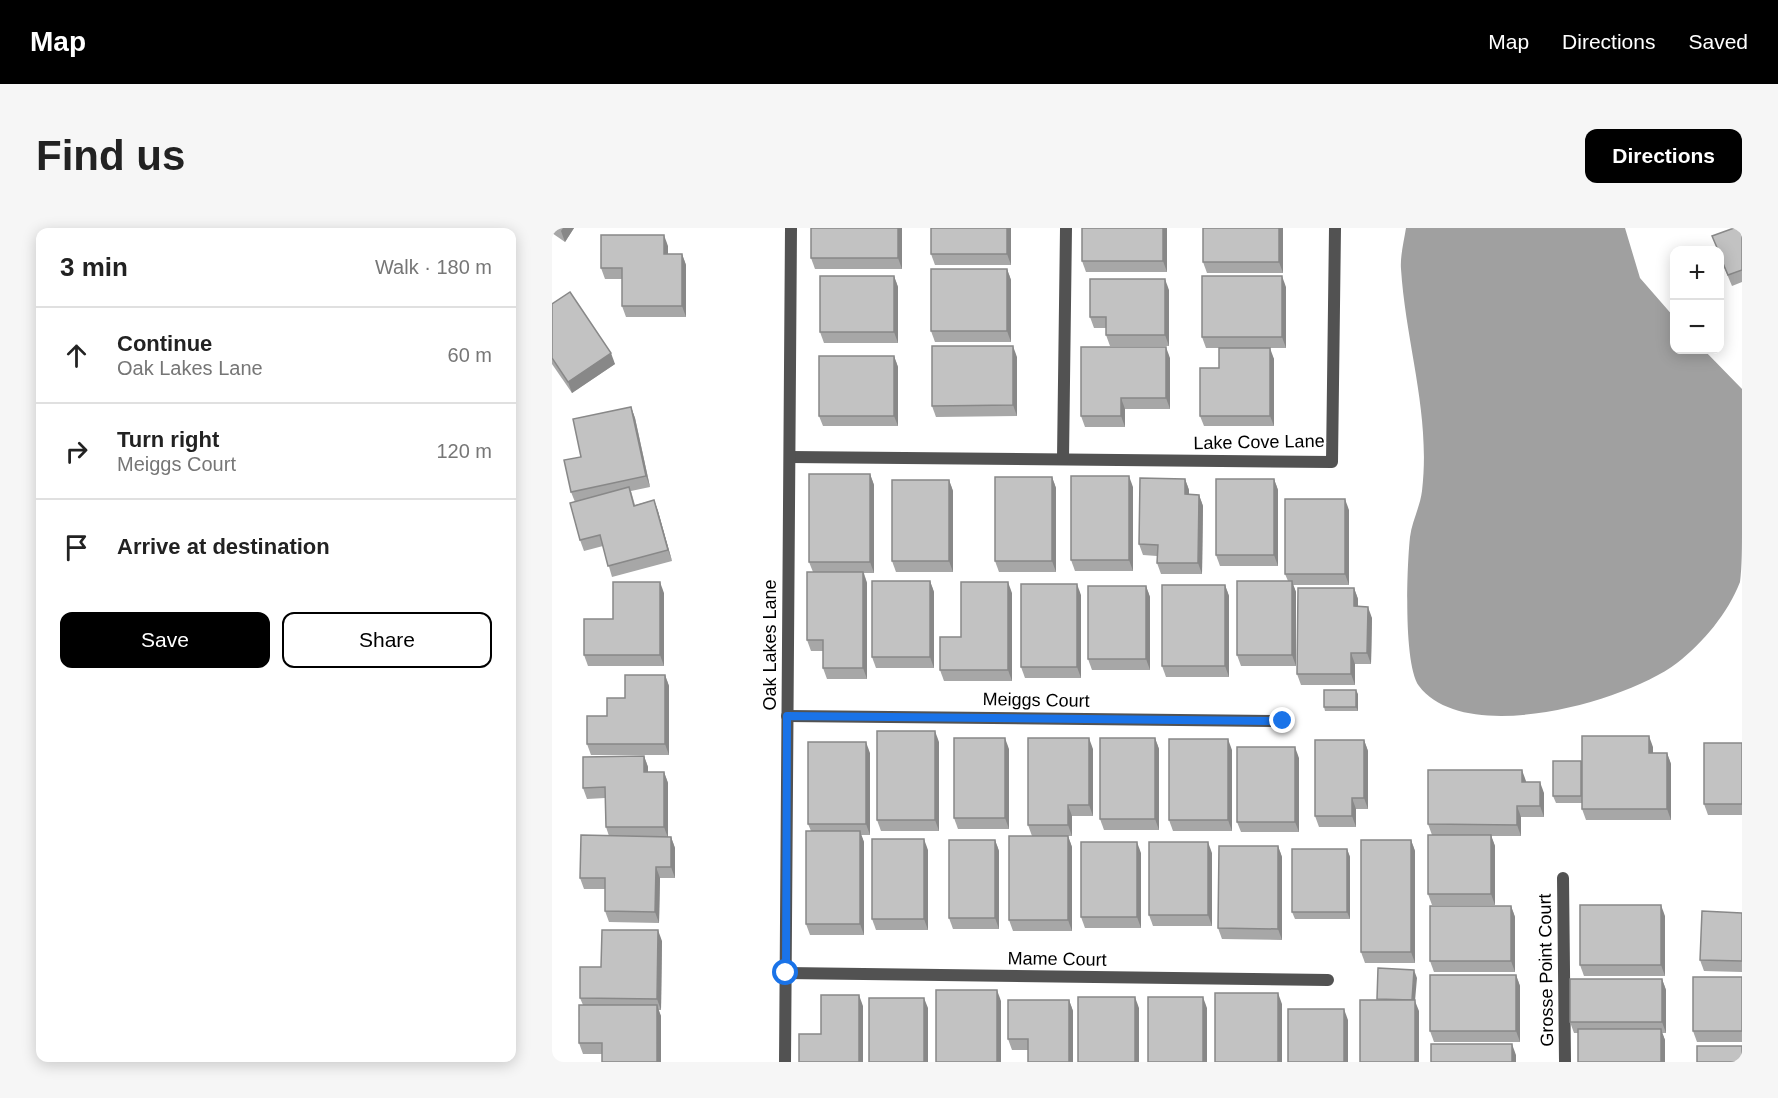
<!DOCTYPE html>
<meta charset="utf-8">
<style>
body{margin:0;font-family:Helvetica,sans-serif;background:#f6f6f6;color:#222}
.controls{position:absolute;right:18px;top:18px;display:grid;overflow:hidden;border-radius:12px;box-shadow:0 3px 15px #0003}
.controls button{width:54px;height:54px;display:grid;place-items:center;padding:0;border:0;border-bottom:2px solid #e0e0e0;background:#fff;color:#222;font:30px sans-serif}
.stop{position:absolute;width:18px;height:18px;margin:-14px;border:4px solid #1a73e8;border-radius:50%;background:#fff}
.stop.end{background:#1a73e8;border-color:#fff;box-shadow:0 2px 6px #0008}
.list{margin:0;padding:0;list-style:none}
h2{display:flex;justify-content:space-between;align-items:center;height:78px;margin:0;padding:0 24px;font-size:26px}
h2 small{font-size:20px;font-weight:400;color:#767676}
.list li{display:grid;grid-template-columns:39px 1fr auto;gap:18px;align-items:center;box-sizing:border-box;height:96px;padding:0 24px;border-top:2px solid #e0e0e0}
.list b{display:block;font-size:22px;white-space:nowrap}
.list p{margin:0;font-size:20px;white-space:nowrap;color:#767676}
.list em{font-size:20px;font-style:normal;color:#767676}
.actions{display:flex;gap:12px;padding:18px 24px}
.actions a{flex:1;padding:14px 0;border:2px solid #000;border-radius:12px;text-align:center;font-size:21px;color:#000}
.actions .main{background:#000;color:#fff}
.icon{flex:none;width:33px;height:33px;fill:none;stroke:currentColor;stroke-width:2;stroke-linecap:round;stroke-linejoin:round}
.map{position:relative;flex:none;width:1190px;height:834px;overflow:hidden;border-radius:12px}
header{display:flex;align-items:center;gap:36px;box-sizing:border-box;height:84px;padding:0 30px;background:#000;color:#fff}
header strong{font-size:28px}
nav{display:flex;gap:33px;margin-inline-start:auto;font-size:21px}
.intro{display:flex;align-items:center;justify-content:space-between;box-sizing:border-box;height:144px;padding:0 36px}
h1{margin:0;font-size:42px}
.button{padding:15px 27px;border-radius:12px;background:#000;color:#fff;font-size:21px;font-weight:700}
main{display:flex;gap:36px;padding:0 36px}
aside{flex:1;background:#fff;border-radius:12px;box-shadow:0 3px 15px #0003}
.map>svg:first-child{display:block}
.water{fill:#a0a0a0}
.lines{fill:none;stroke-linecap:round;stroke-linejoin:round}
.minor{stroke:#525252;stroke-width:12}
.wall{fill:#a7a7a7}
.shaded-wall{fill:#888}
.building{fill:#c2c2c2;stroke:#888;stroke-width:1.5}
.route{stroke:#1a73e8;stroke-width:8}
.labels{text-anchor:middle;stroke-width:4.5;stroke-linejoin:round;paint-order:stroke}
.street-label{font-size:18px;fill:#000;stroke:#fff}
</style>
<header>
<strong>Map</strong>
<nav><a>Map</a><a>Directions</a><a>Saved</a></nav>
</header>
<div class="intro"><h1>Find us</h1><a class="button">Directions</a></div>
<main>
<aside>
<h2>3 min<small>Walk · 180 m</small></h2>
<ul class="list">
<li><svg class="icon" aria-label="ahead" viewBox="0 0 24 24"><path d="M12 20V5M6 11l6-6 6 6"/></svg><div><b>Continue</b><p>Oak Lakes Lane</p></div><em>60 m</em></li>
<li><svg class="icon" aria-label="right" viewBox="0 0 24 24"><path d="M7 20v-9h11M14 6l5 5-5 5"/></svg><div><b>Turn right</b><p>Meiggs Court</p></div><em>120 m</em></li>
<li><svg class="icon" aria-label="arrive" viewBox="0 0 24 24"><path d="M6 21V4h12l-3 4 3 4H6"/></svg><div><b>Arrive at destination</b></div></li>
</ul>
<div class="actions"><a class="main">Save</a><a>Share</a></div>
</aside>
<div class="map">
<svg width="1190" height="834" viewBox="0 0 1190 834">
<rect width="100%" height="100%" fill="#fff"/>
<path class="water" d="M854,0h219l15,50 34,39v33h30l38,39c0,47 0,94 0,141 0,15 0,38 -2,52 -12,31 -37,61 -63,81 -51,39 -212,84 -258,23 -16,-22 -12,-121 -9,-149 2,-16 10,-30 12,-46 9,-77 -16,-146 -21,-222 -1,-13 3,-28 5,-41z"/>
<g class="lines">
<g class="minor">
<path d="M238,229l542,5 3,-234"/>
<path d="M511,231l3,-231"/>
<path d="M235,488l496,5"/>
<path d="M1011,650l2,184"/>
<path d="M234,745l542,7"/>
<path d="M233,834l6,-834"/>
</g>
</g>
<g class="wall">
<path d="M0,0h22l-9,14 -13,-9z"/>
<path d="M350,0v41h-87l-4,-11z"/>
<path d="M459,0v37h-76l-4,-11z"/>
<path d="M615,0v44h-81l-4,-11z"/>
<path d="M731,0v45h-76l-4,-11z"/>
<path d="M1190,0v54l-10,4 -13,-31z"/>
<path d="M116,18v8h14l4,11v52h-60l-4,-11v-27h-17l-4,-11z"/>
<path d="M455,41l4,11v62h-76l-4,-11z"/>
<path d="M342,48l4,11v56h-74l-4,-11z"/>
<path d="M734,59v61h-18l6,11v67h-70l-4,-10 19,-48v-20h-13l-4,-11z"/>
<path d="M617,62v56h-59l-4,-11v-7h-12l-4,-11z"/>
<path d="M0,76l63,60 -43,29 -20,-29z"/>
<path d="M342,128l4,11v59h-75l-4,-10z"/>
<path d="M465,129v59l-81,1 -4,-11z"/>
<path d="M618,130v51h-45v18h-40l-4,-11z"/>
<path d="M79,179l4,11 15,69 -19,4 4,14 19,-5 4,11 14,50 -60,16 -9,-31 -19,5 -4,-11 -5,-38 -4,-10 10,-35z"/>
<path d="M318,246l4,11v88h-10l3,10v96h-40l-4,-11v-17h-12l-4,-11 6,-68 -4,-10z"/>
<path d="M500,249l4,11v84h-57l-4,-11z"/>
<path d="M633,251l4,11v5h10l4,11 -1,68h-41l-4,-11v-7l-14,-1 -4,-11z"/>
<path d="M722,251l4,11v76h-58l-4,-11z"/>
<path d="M397,252l4,11v81h-57l-4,-11z"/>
<path d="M581,259v84h-58l-4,-11z"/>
<path d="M797,282v75h-56l3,7v74h-55l-4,-11 51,-74 -3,-7z"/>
<path d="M378,353l4,11v76h-58l-4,-11z"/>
<path d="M673,357l4,11v81h-63l-4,-11z"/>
<path d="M594,358l4,11v73h-58l-4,-11z"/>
<path d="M802,360l4,11v7l14,12 -1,46h-16v21h-54l-4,-11z"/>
<path d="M112,365v73h-76l-4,-11 29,-36z"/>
<path d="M460,365v88h-68l-4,-11 21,-33z"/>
<path d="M529,367v83h-56l-4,-11z"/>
<path d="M113,447l4,11v69h-78l-4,-11 20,-28 18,-18z"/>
<path d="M806,466v17h-33l-1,-4z"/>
<path d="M603,510l4,11v81h-55l-4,-11z"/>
<path d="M812,512l4,11v58h-12v18h-37l-4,-11z"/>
<path d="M387,514v89h-58l-4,-11z"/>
<path d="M1190,515v72h-34l-4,-11z"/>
<path d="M1101,519v6h14l4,11v56h-85l-4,-11v-6h-26l-3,-7 28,-35z"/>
<path d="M457,521v80h-51l-4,-11z"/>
<path d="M541,521v67h-21v20h-4l4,11v84h-59l-4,-11 23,-84 -4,-11z"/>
<path d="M680,522v81h-59l-4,-11z"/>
<path d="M318,525v82h-9l3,7v93h-54l-4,-11 5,-93 -3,-7z"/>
<path d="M92,528l4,11v5h16l4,11v54h3l4,11v30h-15l-1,45 -50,-1 -4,-11v-22h-21l-4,-11 29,-42 -3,-9 -1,-29 -18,1 -4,-11z"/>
<path d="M747,530v74h-58l-4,-10z"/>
<path d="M974,554l18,11v24h-23v19h-30l4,10v59h-63l-4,-11 4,-59 -4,-11z"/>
<path d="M443,612l4,11v78h-46l-4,-11z"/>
<path d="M859,612l4,11v112h-50l-4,-11z"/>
<path d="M726,618l4,11v83l-60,-1 -4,-11z"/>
<path d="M795,621l3,8v62h-55l-3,-7z"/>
<path d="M376,622v80h-52l-4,-11z"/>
<path d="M589,625v75h-56l-4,-11z"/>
<path d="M660,625v73h-59l-4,-11z"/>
<path d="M959,678l4,11v55h-81l-4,-11z"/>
<path d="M1190,685v59l-38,-1 -4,-11z"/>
<path d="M1113,688v60h-81l-4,-11z"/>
<path d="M110,713l-1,69h-3l3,6v46l-59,-8h-19l-4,-11 4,-38 -3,-7z"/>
<path d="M964,747l4,11v56h-86l-4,-11z"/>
<path d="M1190,749v65h-45l-4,-11z"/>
<path d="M1110,751l4,11v43h-4l3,7v22l-87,-29h-4l-4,-11z"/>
<path d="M517,772l4,11v51l-45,-12h-16l-4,-11z"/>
</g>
<g class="shaded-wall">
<path d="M11,0h11l-9,14 -4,-11z"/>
<path d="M346,0h4v41l-4,-11z"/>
<path d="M455,0h4v37l-4,-11z"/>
<path d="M611,0h4v44l-4,-11z"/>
<path d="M727,0h4v45l-4,-11z"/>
<path d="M112,7l4,11v19l-4,-11z"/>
<path d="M130,26l4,11v52l-4,-11z"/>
<path d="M455,41l4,11v62l-4,-11z"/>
<path d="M342,48l4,11v56l-4,-11z"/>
<path d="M730,48l4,11v61l-4,-11z"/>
<path d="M613,51l4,11v56l-4,-11z"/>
<path d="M461,118l4,11v59l-4,-11z"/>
<path d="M614,119l4,11v51l-4,-11z"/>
<path d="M718,120l4,11v67l-4,-10z"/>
<path d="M59,125l4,11 -43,29 -4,-11z"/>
<path d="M342,128l4,11v59l-4,-10z"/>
<path d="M569,170l4,11v18l-4,-11z"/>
<path d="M79,179l4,11 15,69 -4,-11z"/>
<path d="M318,246l4,11v88l-4,-11z"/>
<path d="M577,248l4,11v84l-4,-11z"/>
<path d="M500,249l4,11v84l-4,-11z"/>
<path d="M633,251l4,11v15l-4,-11z"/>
<path d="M722,251l4,11v76l-4,-11z"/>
<path d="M397,252l4,11v81l-4,-11z"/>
<path d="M647,267l4,11 -1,68 -4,-11z"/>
<path d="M793,271l4,11v75l-4,-11z"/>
<path d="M102,272l4,11 14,50 -4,-11z"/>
<path d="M311,344l4,11v96l-4,-11z"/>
<path d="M378,353l4,11v76l-4,-11z"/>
<path d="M740,353l4,11v74l-4,-11z"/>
<path d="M108,354l4,11v73l-4,-11z"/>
<path d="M456,354l4,11v88l-4,-11z"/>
<path d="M525,356l4,11v83l-4,-11z"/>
<path d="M673,357l4,11v81l-4,-11z"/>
<path d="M594,358l4,11v73l-4,-11z"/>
<path d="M802,360l4,11v18l-4,-11z"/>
<path d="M816,379l4,11 -1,46 -4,-11z"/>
<path d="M799,425l4,11v21l-4,-11z"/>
<path d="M113,447l4,11v69l-4,-11z"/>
<path d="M804,462l2,4v17l-2,-4z"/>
<path d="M383,503l4,11v89l-4,-11z"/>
<path d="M1097,508l4,11v17l-4,-11z"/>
<path d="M453,510l4,11v80l-4,-11z"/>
<path d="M537,510l4,11v67l-4,-11z"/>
<path d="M603,510l4,11v81l-4,-11z"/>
<path d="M676,511l4,11v81l-4,-11z"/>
<path d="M812,512l4,11v58l-4,-11z"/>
<path d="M314,514l4,11v82l-4,-11z"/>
<path d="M743,519l4,11v74l-4,-10z"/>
<path d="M1115,525l4,11v56l-4,-11z"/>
<path d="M92,528l4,11v16l-4,-11z"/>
<path d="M970,542l4,11v12l-4,-11z"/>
<path d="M112,544l4,11v55l-4,-11z"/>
<path d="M988,554l4,11v24l-4,-11z"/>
<path d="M800,570l4,11v18l-4,-11z"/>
<path d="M516,577l4,11v20l-4,-11z"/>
<path d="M965,578l4,11v19l-4,-11z"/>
<path d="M308,603l4,11v93l-4,-11z"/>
<path d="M939,607l4,11v59l-4,-11z"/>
<path d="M516,608l4,11v84l-4,-11z"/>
<path d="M119,609l4,11v30l-4,-11z"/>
<path d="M372,611l4,11v80l-4,-11z"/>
<path d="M443,612l4,11v78l-4,-11z"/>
<path d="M859,612l4,11v112l-4,-11z"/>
<path d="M585,614l4,11v75l-4,-11z"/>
<path d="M656,614l4,11v73l-4,-11z"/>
<path d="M726,618l4,11v83l-4,-11z"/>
<path d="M795,621l3,8v62l-3,-7z"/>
<path d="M104,639l4,11 -1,45 -4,-11z"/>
<path d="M1109,677l4,11v60l-4,-11z"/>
<path d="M959,678l4,11v55l-4,-11z"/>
<path d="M106,702l4,11 -1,69 -4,-11z"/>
<path d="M862,742l3,8 -2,23 4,10v51h-4l-3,-61z"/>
<path d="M964,747l4,11v56l-4,-11z"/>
<path d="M1110,751l4,11v43l-4,-11z"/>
<path d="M445,762l4,11v61h-4z"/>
<path d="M726,765l4,11v58h-4z"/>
<path d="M307,767l4,11v56h-4z"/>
<path d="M583,769l4,11v54h-4z"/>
<path d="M651,769l4,11v54h-4z"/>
<path d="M372,770l4,10v54h-4z"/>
<path d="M517,772l4,11v51h-4z"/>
<path d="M105,777l4,11v46h-4z"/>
<path d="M792,781l4,11v42h-4z"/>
<path d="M1109,801l4,11v22h-4z"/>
<path d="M960,816l4,11v7h-4z"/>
</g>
<g class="building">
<rect x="259" y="0" width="87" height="30"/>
<rect x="379" y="0" width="76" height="26"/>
<rect x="530" y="0" width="81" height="33"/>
<rect x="651" y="0" width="76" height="34"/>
<path d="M1182,0h8v42l-14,5 -9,-21v-4h-1l-6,-14z"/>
<path d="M49,7h63v19h18v52h-60v-38h-21z"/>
<rect x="379" y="41" width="76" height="62"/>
<rect x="268" y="48" width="74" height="56"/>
<rect x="650" y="48" width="80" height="61"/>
<path d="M538,51h75v56h-59v-18h-16z"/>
<path d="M18,64l41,61 -43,29 -16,-24v-54z"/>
<path d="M380,118h81v59l-81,1z"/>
<path d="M529,119h85v51h-45v18h-40z"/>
<path d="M667,120h51v68h-70v-48h19z"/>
<rect x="267" y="128" width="75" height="60"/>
<path d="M79,179l15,69 -75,16 -7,-32 17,-3 -8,-38z"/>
<rect x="257" y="246" width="61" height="88"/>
<rect x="519" y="248" width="58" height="84"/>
<rect x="443" y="249" width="57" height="84"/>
<path d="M588,250l45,1v15l14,1 -1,68h-41l1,-18 -19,-1z"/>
<rect x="664" y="251" width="58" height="76"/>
<rect x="340" y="252" width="57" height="81"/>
<path d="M77,259l5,19 20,-6 14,50 -60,16 -8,-31 -20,5 -10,-37z"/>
<rect x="733" y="271" width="60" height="75"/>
<path d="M255,344h56v96h-40v-28h-16z"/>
<rect x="320" y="353" width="58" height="76"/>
<rect x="685" y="353" width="55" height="74"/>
<path d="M61,354h47v73h-76v-36h29z"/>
<path d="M409,354h47v88h-68v-33h21z"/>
<rect x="469" y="356" width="56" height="83"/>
<rect x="610" y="357" width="63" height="81"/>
<rect x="536" y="358" width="58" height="73"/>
<path d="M746,360h56v18l14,1 -1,46h-16v21h-54z"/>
<path d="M73,447h40v69h-78v-28h20v-18h18z"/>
<rect x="772" y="462" width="32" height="17"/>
<rect x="325" y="503" width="58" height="89"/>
<path d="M1030,508h67v17h18v56h-85z"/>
<rect x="402" y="510" width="51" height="80"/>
<path d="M476,510h61v67h-21v20h-40z"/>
<rect x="548" y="510" width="55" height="81"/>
<rect x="617" y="511" width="59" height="81"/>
<path d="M763,512h49v58h-12v18h-37z"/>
<rect x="256" y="514" width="58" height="82"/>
<rect x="1152" y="515" width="38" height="61"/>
<rect x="685" y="519" width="58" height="75"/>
<path d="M92,528v16h20v55h-58l-1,-40 -22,1v-31z"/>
<rect x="1001" y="533" width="28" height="35"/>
<path d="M876,542h94v12h18v24h-23v19l-89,-1z"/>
<rect x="254" y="603" width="54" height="93"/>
<path d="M29,607l90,2v30h-15l-1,45 -50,-1v-33h-25z"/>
<rect x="876" y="607" width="63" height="59"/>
<rect x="457" y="608" width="59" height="84"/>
<rect x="320" y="611" width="52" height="80"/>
<rect x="397" y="612" width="46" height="78"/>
<rect x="809" y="612" width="50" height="112"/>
<rect x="529" y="614" width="56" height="75"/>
<rect x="597" y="614" width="59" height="73"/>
<path d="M667,618h59v83l-60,-1z"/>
<rect x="740" y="621" width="55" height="63"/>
<rect x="1028" y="677" width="81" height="60"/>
<rect x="878" y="678" width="81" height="55"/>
<path d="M1150,683l40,2v48l-42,-1z"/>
<path d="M50,702h56l-1,69 -77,-1v-31h21z"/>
<path d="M826,740l36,2 -2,30 -35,-1z"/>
<rect x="878" y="747" width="86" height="56"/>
<rect x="1141" y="749" width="49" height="54"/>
<rect x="1018" y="751" width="92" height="43"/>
<rect x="384" y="762" width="61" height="72"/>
<rect x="663" y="765" width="63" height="69"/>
<path d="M269,767h38v67h-60v-28h22z"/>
<rect x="526" y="769" width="57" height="65"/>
<rect x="596" y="769" width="55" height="65"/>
<rect x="317" y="770" width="55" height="64"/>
<path d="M456,772h61v62h-41v-23h-20z"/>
<rect x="808" y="772" width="55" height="62"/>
<path d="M27,777h78v57h-55v-19h-23z"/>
<rect x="736" y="781" width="56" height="53"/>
<rect x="1026" y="801" width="83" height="33"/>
<rect x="879" y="816" width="81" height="18"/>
<rect x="1145" y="818" width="45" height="16"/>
</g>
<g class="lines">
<path class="route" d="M234,745l1,-257 496,5"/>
</g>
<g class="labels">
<g class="street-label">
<text transform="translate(707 214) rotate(-1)" y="6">Lake Cove Lane</text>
<text transform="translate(218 417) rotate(-90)" y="6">Oak Lakes Lane</text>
<text transform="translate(484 472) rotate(1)" y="6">Meiggs Court</text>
<text transform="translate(505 731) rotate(1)" y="6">Mame Court</text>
<text transform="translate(994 742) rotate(-91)" y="6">Grosse Point Court</text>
</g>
</g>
</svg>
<div class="controls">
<button>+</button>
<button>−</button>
</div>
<div class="stop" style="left:234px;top:745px"></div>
<div class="stop end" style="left:731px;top:493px"></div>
</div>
</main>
